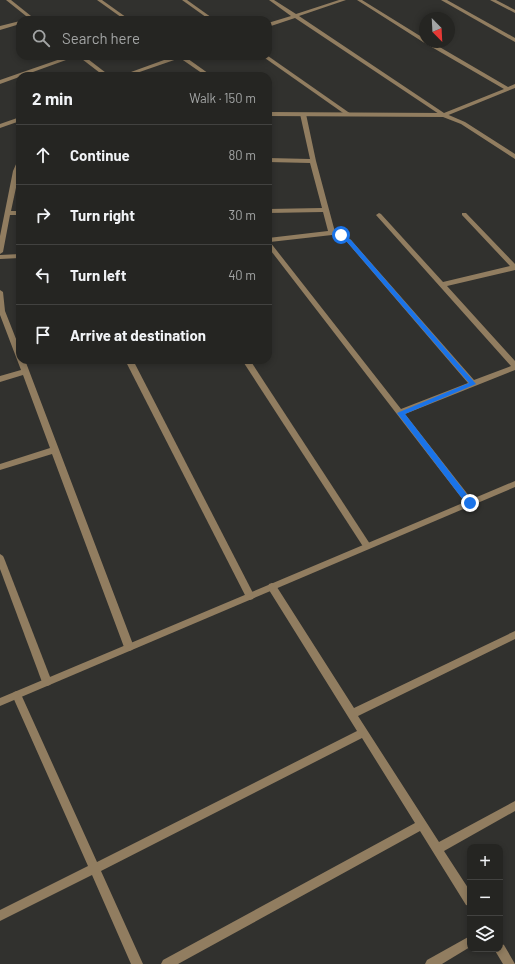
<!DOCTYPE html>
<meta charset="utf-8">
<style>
body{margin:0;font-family:Barlow,sans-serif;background:#31312f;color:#f1f3f6}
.controls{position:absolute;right:12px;bottom:12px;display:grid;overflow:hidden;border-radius:8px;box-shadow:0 2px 6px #0003}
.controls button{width:36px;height:36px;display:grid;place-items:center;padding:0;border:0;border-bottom:1px solid #424240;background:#252522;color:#f1f3f6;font:20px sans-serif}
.compass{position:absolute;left:419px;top:12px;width:36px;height:36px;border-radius:50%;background:#252522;box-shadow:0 2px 6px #0003;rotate:156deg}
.stop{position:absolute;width:12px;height:12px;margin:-9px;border:3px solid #1a73e8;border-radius:50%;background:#fff}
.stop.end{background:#1a73e8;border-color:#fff;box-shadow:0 1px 4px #0008}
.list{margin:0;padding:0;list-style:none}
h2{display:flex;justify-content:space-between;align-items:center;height:52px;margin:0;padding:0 16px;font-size:17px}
h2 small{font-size:13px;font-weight:400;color:#a3a5a5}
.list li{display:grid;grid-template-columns:26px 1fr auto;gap:12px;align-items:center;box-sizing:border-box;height:60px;padding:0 16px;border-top:1px solid #424240}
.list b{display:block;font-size:15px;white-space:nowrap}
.list em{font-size:13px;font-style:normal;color:#a3a5a5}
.icon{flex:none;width:22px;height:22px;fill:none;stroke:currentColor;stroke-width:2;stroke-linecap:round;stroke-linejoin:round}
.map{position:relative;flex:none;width:515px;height:964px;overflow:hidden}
.search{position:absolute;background:#252522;box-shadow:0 2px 6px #0003;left:16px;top:16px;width:256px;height:44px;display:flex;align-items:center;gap:10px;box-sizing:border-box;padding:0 14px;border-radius:12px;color:#a3a5a5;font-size:15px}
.panel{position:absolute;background:#252522;box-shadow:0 2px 6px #0003;left:16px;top:72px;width:256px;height:292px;border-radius:12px}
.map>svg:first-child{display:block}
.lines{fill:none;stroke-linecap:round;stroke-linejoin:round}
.minor{fill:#917d60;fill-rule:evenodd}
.tertiary{fill:#917d60;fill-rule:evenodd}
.route{fill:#1a73e8}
</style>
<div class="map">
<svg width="515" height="964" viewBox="0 0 515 964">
<rect width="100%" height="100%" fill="#31312e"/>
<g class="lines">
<g class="minor">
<path d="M97,0h5l28,20h-5z"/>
<path d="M182,0h5l28,20h-5z"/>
<path d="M269,0h5l22,14 43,-14h7l-47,16 145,97 60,-24 -81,-47 -66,-42h5l63,39v3h6l77,45 7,-3v4l-69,28h-4l-147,-98 -27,9v-4l23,-7z"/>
<path d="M441,0h6l68,38v4z"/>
<path d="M490,0h6l19,10v3z"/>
<path d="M20,21v3l-20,6v-4z"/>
<path d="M69,56h8l-77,28v-4z"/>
<path d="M175,56h9l28,20h-6l-26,-18 -52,18h-8z"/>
<path d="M262,56h6l83,58 -5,1z"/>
<path d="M301,113l5,1 10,47 19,71 8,2 8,6 123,140 37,-14 -135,-151 3,-2 2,1 62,68 67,-16 -48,-51v-2h4l49,51v6l-68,16 68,75v9l-110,44 68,87 1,2 -1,2h-6l-199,-258v-9l60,-7 -5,-19 -55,1v-4l54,-1 -12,-45 -42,-1v-4l42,1 -10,-45zM332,235l7,2 8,5 121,141 -67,26 -131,-167z"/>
<path d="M20,117v4l-20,7v-4z"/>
<path d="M20,160v9l-9,42h9v4h-10l-7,37 -3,2v-18l13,-65 4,-9z"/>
<path d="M20,254v4l-20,1v-4z"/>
<path d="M0,290l3,2 2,19 15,38v11h5l109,287 -2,3 -3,1 -3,-1 -2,-3 -72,-193 -52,16v-6l50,-16 -27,-73 -23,7v-6l21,-6 -21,-55z"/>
<path d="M125,360h8l120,233 1,3 -1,3 -3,1 -3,-1z"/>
<path d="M242,360h8l120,184 1,2 -1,2 -3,1 -3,-1z"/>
<path d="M0,554l3,2 1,2 48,124 -2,3 -3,1 -3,-1 -2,-3 -42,-113z"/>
<path d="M272,583l3,1 79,124 161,-77v8l-157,77 81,126 76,-41v10l-71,40 26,40v15l-4,-1 -46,-74 -242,133h-17l2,-4 252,-137 -53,-85 -261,133 42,93h-12l-39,-89 -92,46v-11l88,-44 -76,-171 2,-3 3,-1 3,1 77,170 260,-131 -88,-141 -1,-3 1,-3z"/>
<path d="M470,936v11l-28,17h-17l2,-4z"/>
<path d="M500,943l4,2 11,19h-12l-9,-15h6z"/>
</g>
<g class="tertiary">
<path d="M6,0h5l25,20h-5z"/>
<path d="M78,56h6l26,20h-6z"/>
<path d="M268,112l176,1 21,9 50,32v5l-54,-35 -18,-7 -175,-1z"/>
<path d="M515,481v6l-515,219v-8z"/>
</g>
</g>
<path class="route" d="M340,234h3l8,6 125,144 -71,30 67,87v4h-5l-70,-92 72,-30 -122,-141 -7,-5z"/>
</svg>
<div class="controls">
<button>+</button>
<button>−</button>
<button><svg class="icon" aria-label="layers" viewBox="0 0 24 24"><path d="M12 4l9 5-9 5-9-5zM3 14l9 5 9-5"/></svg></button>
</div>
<svg class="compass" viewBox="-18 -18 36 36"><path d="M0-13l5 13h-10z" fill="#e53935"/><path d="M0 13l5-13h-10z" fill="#a3a5a5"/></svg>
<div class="stop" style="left:341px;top:235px"></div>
<div class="stop end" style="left:470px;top:503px"></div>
<div class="search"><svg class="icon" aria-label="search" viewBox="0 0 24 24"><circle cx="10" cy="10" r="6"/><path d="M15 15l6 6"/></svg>Search here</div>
<section class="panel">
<h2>2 min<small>Walk · 150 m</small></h2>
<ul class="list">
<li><svg class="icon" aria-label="ahead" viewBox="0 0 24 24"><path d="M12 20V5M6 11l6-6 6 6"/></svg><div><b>Continue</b></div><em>80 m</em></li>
<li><svg class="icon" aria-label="right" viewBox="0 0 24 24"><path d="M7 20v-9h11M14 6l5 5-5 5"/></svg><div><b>Turn right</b></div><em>30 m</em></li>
<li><svg class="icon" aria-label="left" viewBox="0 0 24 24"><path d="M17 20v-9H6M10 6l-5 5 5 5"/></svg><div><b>Turn left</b></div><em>40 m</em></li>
<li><svg class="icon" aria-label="arrive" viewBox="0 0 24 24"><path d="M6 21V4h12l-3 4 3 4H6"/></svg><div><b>Arrive at destination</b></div></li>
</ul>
</section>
</div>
